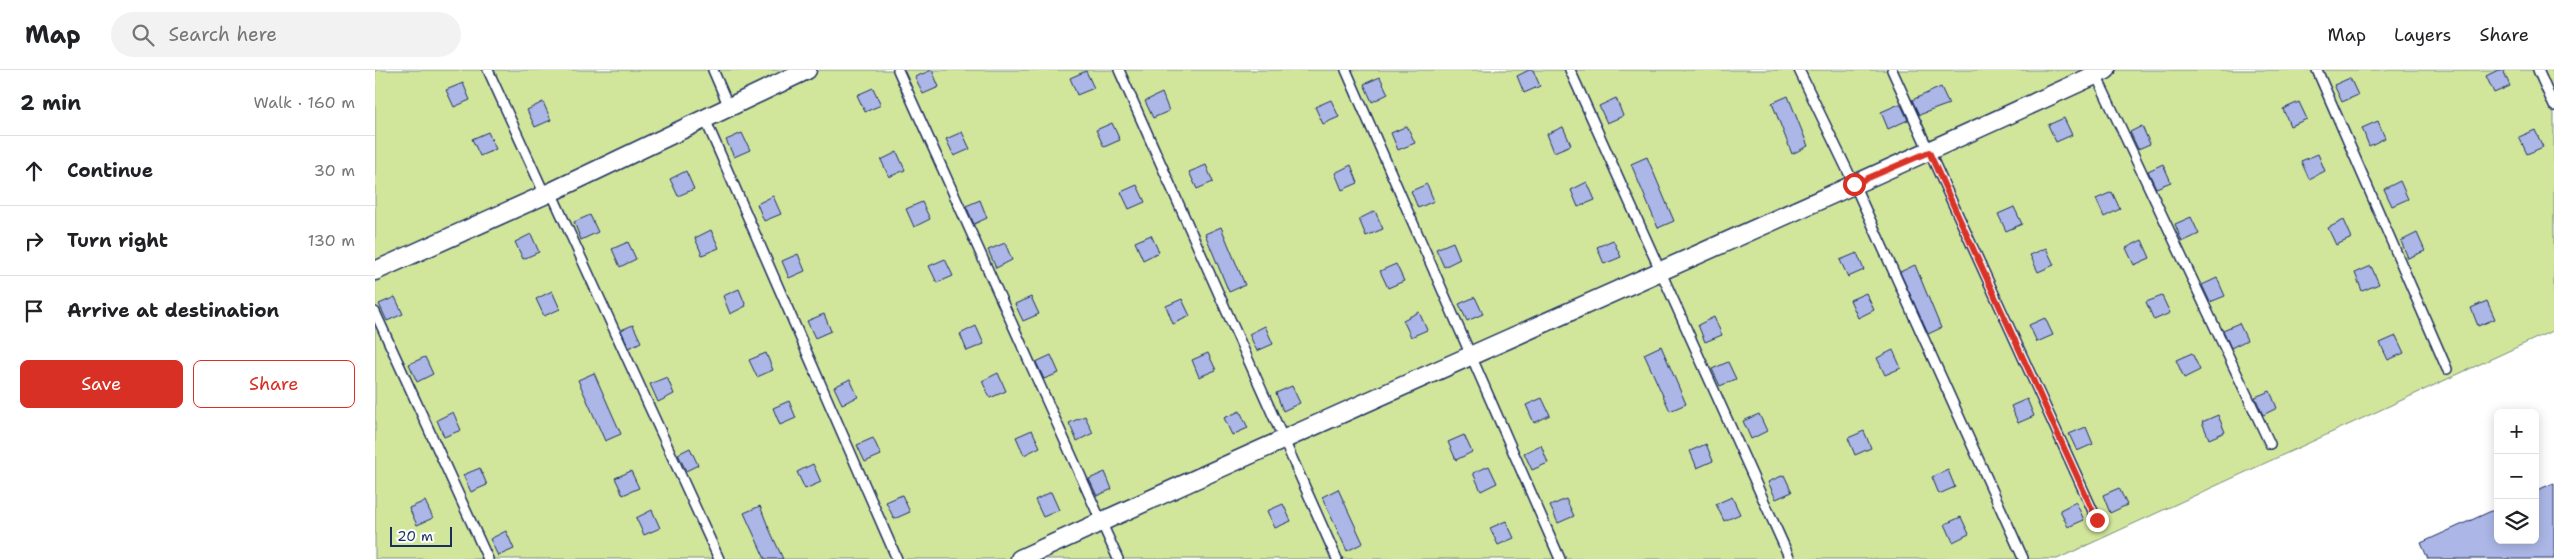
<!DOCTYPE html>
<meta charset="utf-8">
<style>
body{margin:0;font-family:"Shantell Sans",sans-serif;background:#f2f2f2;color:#202124}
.controls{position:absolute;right:15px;bottom:15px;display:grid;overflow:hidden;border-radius:8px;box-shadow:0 2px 12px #0003}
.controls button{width:45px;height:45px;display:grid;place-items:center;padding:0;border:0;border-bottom:1px solid #e0e0e0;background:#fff;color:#202124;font:25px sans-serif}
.scale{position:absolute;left:15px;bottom:12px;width:62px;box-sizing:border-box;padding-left:5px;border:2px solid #1b2f5e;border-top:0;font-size:14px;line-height:18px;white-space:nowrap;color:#1b2f5e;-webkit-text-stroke:4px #fff;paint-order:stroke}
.stop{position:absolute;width:15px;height:15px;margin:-11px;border:4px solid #d93025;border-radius:50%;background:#fff}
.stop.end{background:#d93025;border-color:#fff;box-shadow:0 1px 5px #0008}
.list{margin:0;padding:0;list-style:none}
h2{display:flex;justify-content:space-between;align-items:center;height:65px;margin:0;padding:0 20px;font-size:21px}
h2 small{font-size:16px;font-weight:400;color:#757577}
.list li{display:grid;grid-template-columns:32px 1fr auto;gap:15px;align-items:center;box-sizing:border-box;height:70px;padding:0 20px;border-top:1px solid #e0e0e0}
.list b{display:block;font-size:19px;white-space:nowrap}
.list em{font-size:16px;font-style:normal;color:#757577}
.actions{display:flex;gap:10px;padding:15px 20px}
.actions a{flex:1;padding:11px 0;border:1px solid #d93025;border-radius:8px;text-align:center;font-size:18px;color:#d93025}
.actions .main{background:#d93025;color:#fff}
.icon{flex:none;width:28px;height:28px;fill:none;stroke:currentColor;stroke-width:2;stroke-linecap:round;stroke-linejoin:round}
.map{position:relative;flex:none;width:2179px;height:489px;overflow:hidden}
header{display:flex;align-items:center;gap:30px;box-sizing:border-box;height:70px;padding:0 25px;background:#fff;border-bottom:1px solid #e0e0e0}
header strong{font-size:24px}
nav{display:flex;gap:28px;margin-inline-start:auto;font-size:18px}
.search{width:350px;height:45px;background:#f2f2f2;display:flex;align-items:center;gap:12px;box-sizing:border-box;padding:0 18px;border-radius:28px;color:#757577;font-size:19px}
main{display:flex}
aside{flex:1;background:#fff}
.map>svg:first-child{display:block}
.green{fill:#d2e69b;stroke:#768a7c}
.building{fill:#acb7e7;stroke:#1b2f5e}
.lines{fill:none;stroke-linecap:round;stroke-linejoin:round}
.service-casing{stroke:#1b2f5e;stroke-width:12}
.minor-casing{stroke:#1b2f5e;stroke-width:21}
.service{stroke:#fff;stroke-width:9}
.minor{stroke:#fff;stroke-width:18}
.route{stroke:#d93025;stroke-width:6}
</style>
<header>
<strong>Map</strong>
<div class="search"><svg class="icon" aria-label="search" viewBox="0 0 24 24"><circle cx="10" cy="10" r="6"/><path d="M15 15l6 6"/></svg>Search here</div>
<nav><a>Map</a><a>Layers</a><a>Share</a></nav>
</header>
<main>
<aside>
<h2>2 min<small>Walk · 160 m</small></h2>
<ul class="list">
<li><svg class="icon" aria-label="ahead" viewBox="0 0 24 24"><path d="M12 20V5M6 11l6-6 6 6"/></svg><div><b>Continue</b></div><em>30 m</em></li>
<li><svg class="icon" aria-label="right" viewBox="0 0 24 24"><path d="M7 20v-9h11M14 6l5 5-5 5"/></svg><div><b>Turn right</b></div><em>130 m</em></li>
<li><svg class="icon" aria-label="arrive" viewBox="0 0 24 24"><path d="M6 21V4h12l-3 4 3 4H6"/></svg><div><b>Arrive at destination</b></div></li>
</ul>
<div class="actions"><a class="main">Save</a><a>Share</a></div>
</aside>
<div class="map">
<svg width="2179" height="489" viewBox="0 0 2179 489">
<rect width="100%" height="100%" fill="#fff"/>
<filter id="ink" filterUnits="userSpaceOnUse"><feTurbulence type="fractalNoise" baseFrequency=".02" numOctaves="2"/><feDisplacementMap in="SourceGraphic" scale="10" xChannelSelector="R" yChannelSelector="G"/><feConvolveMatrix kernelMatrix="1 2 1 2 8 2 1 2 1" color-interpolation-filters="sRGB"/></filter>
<g filter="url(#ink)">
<path class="green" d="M0,0h2179v260l-497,229h-1682z"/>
<g class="building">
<path d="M557,0l7,17 -16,7 -8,-17z"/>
<path d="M1154,0h4l7,16 -16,7 -7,-17z"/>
<path d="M2123,0h5l7,16 -16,7 -8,-17z"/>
<path d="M711,1l8,17 -17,7 -7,-17z"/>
<path d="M1005,7l8,17 -16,8 -8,-18z"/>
<path d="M1975,8l8,17 -16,7 -8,-17z"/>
<path d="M88,13l7,17 -16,7 -8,-17z"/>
<path d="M1566,17l8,17 -30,11 -7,-15z"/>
<path d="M498,18l8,17 -16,7 -8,-17z"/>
<path d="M787,23l7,18 -16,7 -8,-17z"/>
<path d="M1413,26l20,50 -16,8 -20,-51z"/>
<path d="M1241,28l7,18 -16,7 -8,-17z"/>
<path d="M956,30l8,17 -16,7 -8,-17z"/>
<path d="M168,32l8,18 -16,7 -8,-17z"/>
<path d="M1924,32l8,17 -17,7 -7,-17z"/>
<path d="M1522,35h4l7,15 -20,9 -7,-17z"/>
<path d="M1689,48l8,17 -16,7 -8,-17z"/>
<path d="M2003,51l7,17 -16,8 -7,-18z"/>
<path d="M737,53l8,17 -16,7 -8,-17z"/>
<path d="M1032,56l8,17 -17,7 -7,-17z"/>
<path d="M1767,56l8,18 -12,5 -8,-17z"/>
<path d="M1188,57l8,18 -17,7 -7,-18z"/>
<path d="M2160,60l8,17 -16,7 -8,-17z"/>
<path d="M113,62l8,17 -16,7 -8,-17z"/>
<path d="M587,62l8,17 -16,7 -8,-17z"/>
<path d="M367,63l8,17 -16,7 -8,-17z"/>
<path d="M522,82l8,18 -16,7 -8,-17z"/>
<path d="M1943,84l7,17 -16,8 -8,-18z"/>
<path d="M1272,87l27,64 -16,7 -27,-64z"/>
<path d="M1788,94l8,18 -15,6 -8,-17z"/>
<path d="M831,95l7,17 -16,7 -8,-17z"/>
<path d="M976,95l7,18 -16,7 -7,-17z"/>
<path d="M311,101l8,18 -16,7 -8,-17z"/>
<path d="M2025,111l8,18 -16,7 -8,-17z"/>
<path d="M1212,112l8,18 -17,7 -7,-17z"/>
<path d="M1052,114l7,17 -16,7 -7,-17z"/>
<path d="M762,115l8,17 -16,7 -8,-17z"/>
<path d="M1737,122l8,17 -16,8 -8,-18z"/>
<path d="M398,126l8,18 -17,7 -7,-17z"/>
<path d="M605,130l7,18 -13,6 -8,-18z"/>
<path d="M547,132l8,17 -16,8 -8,-18z"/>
<path d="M1639,137l8,17 -16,7 -8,-17z"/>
<path d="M1000,141l8,18 -17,7 -7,-17z"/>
<path d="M215,145l8,17 -17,8 -7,-18z"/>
<path d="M1816,147l8,17 -17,8 -7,-18z"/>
<path d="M1969,150l8,18 -16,7 -8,-17z"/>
<path d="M846,157l24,58 -16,7 -24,-58z"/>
<path d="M336,160l8,18 -17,7 -7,-17z"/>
<path d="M2042,163l8,18 -17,7 -7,-17z"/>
<path d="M156,164l8,18 -16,7 -8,-17z"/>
<path d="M776,165l8,17 -16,8 -8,-18z"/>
<path d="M1238,170l8,17 -17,7 -7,-17z"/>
<path d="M1767,170l8,18 -16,7 -8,-17z"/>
<path d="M253,172l8,17 -16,8 -8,-18z"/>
<path d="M1078,172l7,17 -16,8 -8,-18z"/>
<path d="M630,173l7,17 -16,8 -8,-18z"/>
<path d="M1671,178l8,17 -16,7 -8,-17z"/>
<path d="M1482,183l7,17 -16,7 -8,-17z"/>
<path d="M423,184l7,17 -16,7 -7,-17z"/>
<path d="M570,189l8,17 -16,7 -8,-17z"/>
<path d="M1021,194l8,17 -16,7 -8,-17z"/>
<path d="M1540,195l26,63 -13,6 -28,-62z"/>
<path d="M1996,196l8,18 -17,7 -7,-18z"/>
<path d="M1842,208l8,18 -15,6 -8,-17z"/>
<path d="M364,219l7,17 -16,8 -7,-18z"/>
<path d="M177,221l8,18 -16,7 -8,-17z"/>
<path d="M1491,223l8,17 -16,8 -8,-18z"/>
<path d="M1787,226l8,17 -16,7 -8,-18z"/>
<path d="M20,227l8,17 -16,7 -8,-17z"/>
<path d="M656,227l8,17 -16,7 -8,-17z"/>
<path d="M1100,227l8,17 -16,7 -8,-17z"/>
<path d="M807,229l8,17 -17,8 -7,-18z"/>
<path d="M2112,231l8,18 -17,7 -7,-18z"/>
<path d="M1044,242l8,18 -16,7 -8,-17z"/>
<path d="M449,244l7,17 -16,7 -8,-17z"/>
<path d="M1339,247l8,18 -17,7 -7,-17z"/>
<path d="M1670,248l8,17 -16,7 -8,-17z"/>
<path d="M1864,253l8,17 -16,8 -8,-18z"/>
<path d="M258,255l8,17 -12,6 -8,-18z"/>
<path d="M601,256l8,18 -17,7 -7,-17z"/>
<path d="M890,256l8,18 -16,7 -8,-17z"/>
<path d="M2021,266l8,17 -16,7 -8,-17z"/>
<path d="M1286,276l25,58 -16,7 -26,-57z"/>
<path d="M1518,280l8,18 -16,7 -8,-17z"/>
<path d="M391,283l7,17 -16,7 -8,-17z"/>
<path d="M833,283l8,17 -17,7 -7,-17z"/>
<path d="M1817,283l8,17 -16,8 -8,-18z"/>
<path d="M676,285l8,18 -15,6 -8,-17z"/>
<path d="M50,287l8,17 -16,8 -8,-18z"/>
<path d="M1353,292l8,17 -16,7 -8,-17z"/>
<path d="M219,303l27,61 -16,7 -27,-61z"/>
<path d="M623,303l8,18 -16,7 -8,-17z"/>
<path d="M292,307l7,17 -16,8 -8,-18z"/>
<path d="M475,309l8,18 -16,7 -8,-17z"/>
<path d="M917,316l8,17 -17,8 -7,-18z"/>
<path d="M1895,321l7,17 -14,7 -8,-18z"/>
<path d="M1167,328l8,17 -16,8 -8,-18z"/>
<path d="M1652,329l7,17 -16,7 -7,-17z"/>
<path d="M414,331l7,17 -16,7 -7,-17z"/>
<path d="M865,341l8,17 -16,7 -8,-17z"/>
<path d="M78,342l8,18 -17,7 -7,-17z"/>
<path d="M1384,344l8,17 -16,8 -8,-18z"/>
<path d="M1843,345l7,17 -16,7 -7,-17z"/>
<path d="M710,346l8,17 -16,8 -8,-18z"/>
<path d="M1711,357l7,17 -16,7 -8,-17z"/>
<path d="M657,360l8,17 -16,8 -8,-18z"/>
<path d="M1489,361l7,17 -16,7 -7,-17z"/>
<path d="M1089,365l8,17 -16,8 -8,-18z"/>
<path d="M498,368l8,17 -16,7 -8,-17z"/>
<path d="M1331,374l7,17 -16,7 -7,-17z"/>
<path d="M1166,375l7,18 -16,7 -8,-17z"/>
<path d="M315,378l8,17 -12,6 -8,-17z"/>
<path d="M438,394l8,18 -16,7 -8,-17z"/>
<path d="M1114,396l8,17 -16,8 -8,-18z"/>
<path d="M105,398l7,17 -16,7 -8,-17z"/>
<path d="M1573,400l7,17 -16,7 -7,-17z"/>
<path d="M256,401l8,17 -16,7 -8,-17z"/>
<path d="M730,402l7,17 -15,7 -8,-17z"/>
<path d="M1409,405l8,17 -16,7 -8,-17z"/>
<path d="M2179,413v76h-126l-7,-16 77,-35v32h37v-49z"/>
<path d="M1744,418l8,17 -17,8 -7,-18z"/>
<path d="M963,419l25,54 -16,8 -25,-54z"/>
<path d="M676,422l8,18 -16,7 -8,-17z"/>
<path d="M527,425l8,17 -16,7 -8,-17z"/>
<path d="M1357,427l8,17 -16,7 -8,-17z"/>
<path d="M1191,429l8,17 -16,7 -8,-17z"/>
<path d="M50,431l8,17 -16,7 -8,-17z"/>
<path d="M1701,432l8,18 -16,7 -8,-17z"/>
<path d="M908,434l8,17 -16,7 -8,-17z"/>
<path d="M385,436l7,18 16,35h-18l-21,-46z"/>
<path d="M277,440l8,18 -16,7 -8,-17z"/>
<path d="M1586,447l8,17 -16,8 -8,-18z"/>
<path d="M1131,451l8,17 -16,7 -8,-17z"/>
<path d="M131,461l8,18 -16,7 -8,-17z"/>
</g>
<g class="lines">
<defs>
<g id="service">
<path d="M113,0l57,125"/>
<path d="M338,0l16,37"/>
<path d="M523,0l220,489"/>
<path d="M744,0l218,489"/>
<path d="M971,0l214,489"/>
<path d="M1195,0l220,489"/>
<path d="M1424,0l55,114 169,374"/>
<path d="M1517,0l205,450"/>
<path d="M1942,0l130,299"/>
<path d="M2163,0l16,36"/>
<path d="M1720,3l175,371"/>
<path d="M330,49l192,440"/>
<path d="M176,122l168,367"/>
<path d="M0,242l113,247"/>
</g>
<g id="minor">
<path d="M0,201l176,-79 256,-122"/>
<path d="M645,489c361,-166 726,-323 1086,-489"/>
</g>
</defs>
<use href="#service" class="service-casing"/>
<use href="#minor" class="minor-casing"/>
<use href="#service" class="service"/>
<use href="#minor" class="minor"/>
</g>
</g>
<g class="lines" filter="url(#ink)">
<path class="route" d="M1479,114l75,-32 168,368"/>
</g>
</svg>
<div class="controls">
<button>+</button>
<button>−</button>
<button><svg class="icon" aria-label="layers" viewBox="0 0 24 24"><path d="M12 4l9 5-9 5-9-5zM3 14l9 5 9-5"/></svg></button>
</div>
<div class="scale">20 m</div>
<div class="stop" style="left:1479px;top:114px"></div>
<div class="stop end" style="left:1722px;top:450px"></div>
</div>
</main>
